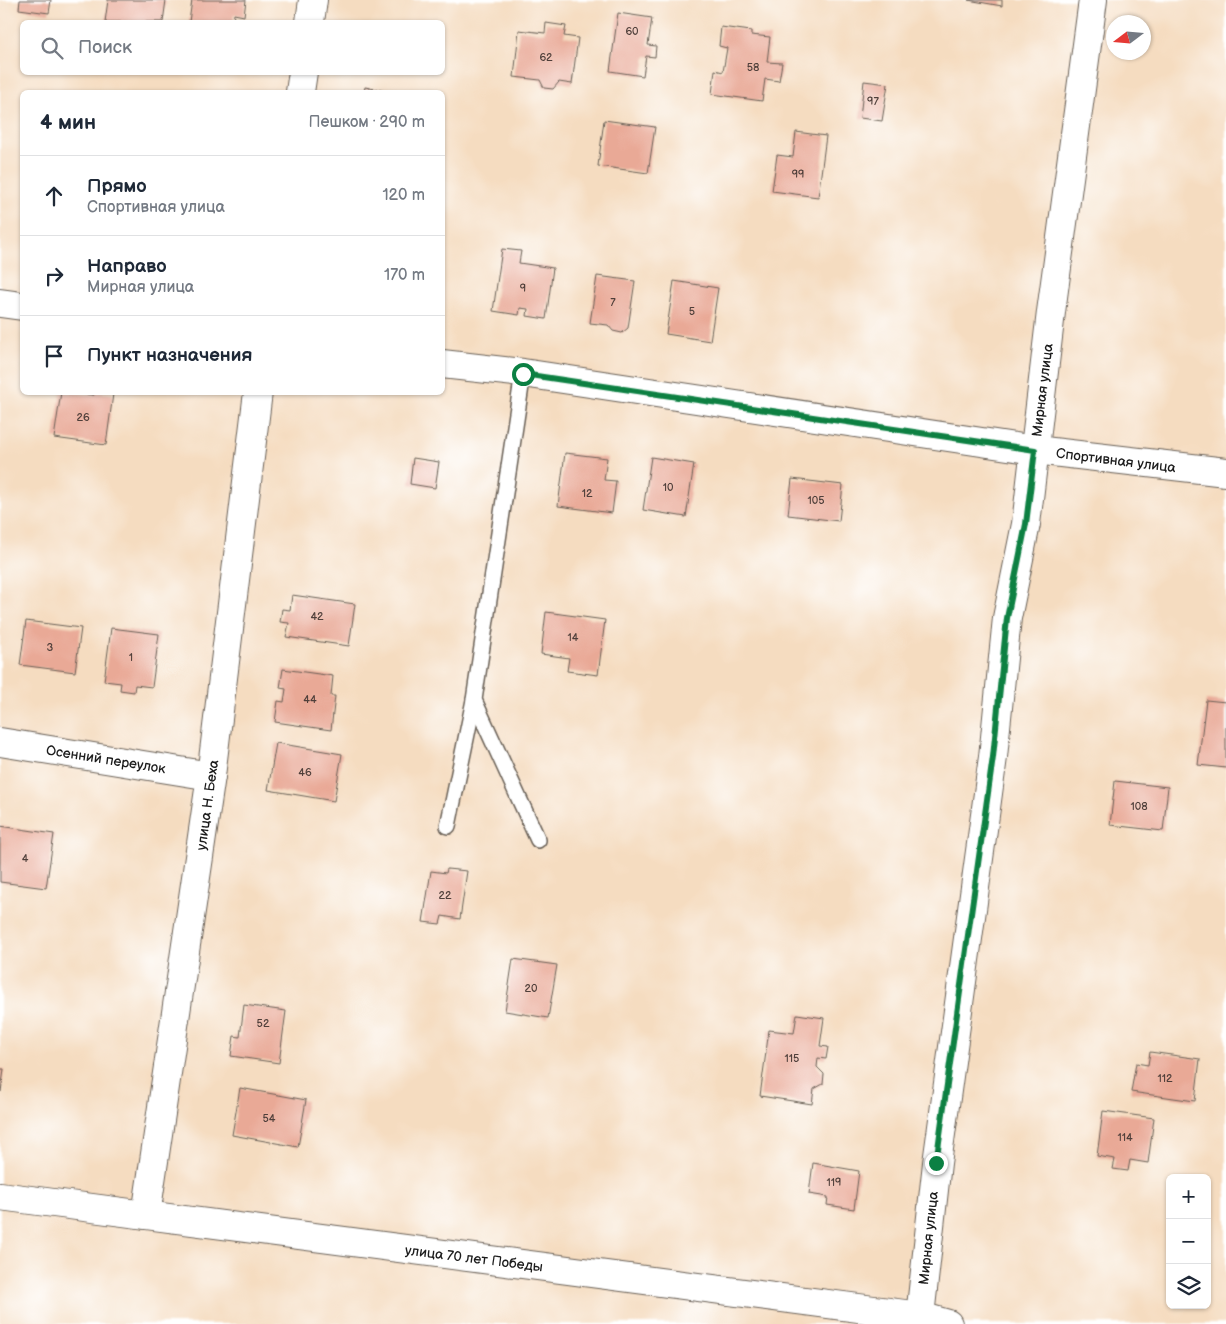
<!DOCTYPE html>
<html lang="ru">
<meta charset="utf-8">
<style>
body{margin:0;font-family:"Balsamiq Sans",sans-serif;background:#f6f6f7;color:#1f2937}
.controls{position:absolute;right:15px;bottom:15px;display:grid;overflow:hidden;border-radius:8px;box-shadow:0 1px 4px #0004}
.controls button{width:45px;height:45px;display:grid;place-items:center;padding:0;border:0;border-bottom:1px solid #e0e1e3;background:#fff;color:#1f2937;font:25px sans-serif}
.compass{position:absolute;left:1106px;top:15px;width:45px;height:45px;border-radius:50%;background:#fff;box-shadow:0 1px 4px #0004;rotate:254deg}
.stop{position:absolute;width:15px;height:15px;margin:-11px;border:4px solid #0b8043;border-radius:50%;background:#fff}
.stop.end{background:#0b8043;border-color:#fff;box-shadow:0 1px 5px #0008}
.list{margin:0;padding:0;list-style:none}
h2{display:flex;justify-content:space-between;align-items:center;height:65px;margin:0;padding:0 20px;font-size:21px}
h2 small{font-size:16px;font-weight:400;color:#747a83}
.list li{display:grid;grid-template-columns:32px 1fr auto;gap:15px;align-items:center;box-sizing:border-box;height:80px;padding:0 20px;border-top:1px solid #e0e1e3}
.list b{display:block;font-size:19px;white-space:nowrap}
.list p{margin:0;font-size:16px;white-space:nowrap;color:#747a83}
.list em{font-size:16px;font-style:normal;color:#747a83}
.icon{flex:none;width:28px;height:28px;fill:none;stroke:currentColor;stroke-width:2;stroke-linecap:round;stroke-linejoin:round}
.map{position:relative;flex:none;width:1226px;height:1324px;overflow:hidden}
.search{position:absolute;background:#fff;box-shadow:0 1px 4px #0004;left:20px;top:20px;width:425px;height:55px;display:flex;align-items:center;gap:12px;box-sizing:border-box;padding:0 18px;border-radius:8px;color:#747a83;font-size:19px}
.panel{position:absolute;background:#fff;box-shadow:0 1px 4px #0004;left:20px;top:90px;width:425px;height:305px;border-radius:8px}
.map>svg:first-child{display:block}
.building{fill:#e9a996}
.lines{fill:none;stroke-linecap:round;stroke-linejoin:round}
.service-casing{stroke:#685f55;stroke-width:18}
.minor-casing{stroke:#685f55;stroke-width:30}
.tertiary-casing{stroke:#685f55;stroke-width:30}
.service{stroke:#fff;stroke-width:15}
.minor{stroke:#fff;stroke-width:28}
.tertiary{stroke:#fff;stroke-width:28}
.route{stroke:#0b8043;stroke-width:6}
.labels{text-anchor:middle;stroke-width:4;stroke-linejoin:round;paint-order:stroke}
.number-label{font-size:11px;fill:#4f3f3a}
.street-label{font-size:14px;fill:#1c1c1c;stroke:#fff}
</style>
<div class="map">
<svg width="1226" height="1324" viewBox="0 0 1226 1324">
<rect width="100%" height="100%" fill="#fff"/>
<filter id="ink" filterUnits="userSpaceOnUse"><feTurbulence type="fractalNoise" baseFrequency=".02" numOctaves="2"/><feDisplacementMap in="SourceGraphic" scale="10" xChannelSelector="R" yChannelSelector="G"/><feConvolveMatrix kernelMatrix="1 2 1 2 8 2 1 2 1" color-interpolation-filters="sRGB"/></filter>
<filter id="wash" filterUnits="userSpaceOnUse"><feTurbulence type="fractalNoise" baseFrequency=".0096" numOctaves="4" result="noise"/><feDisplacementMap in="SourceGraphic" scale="20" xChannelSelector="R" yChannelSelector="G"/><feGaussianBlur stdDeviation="1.12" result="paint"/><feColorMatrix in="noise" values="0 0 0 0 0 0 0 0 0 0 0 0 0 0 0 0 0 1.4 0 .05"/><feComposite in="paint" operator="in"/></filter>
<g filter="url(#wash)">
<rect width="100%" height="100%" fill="#f5dcc0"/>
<g id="blocks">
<g class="building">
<path d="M20,0h31l-2,13 -30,-4z"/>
<path d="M108,0h58l-3,22h-58z"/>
<path d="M192,0h54l-2,16 -10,-2 -1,8h-44z"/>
<path d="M968,0h34v6z"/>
<path d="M618,13l34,5 -4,27 8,1 -1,11 -9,-1 -3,20 -33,-5z"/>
<path d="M546,23l20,3 -2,10 14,2 -6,46 -13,-2 -6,7 -9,-1 -4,-8 -26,-3 5,-47 26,3z"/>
<path d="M721,27l30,4v4l19,2 -3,25 15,1 -3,18 -14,-2 -3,22 -50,-7 3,-24 8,2 4,-24 -8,-2z"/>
<path d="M864,81l24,3 -6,37 -22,-3z"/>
<path d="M365,87l26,5h-27z"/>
<path d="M604,120l51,7 -7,46 -50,-7z"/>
<path d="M796,132l30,4 -8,61 -46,-6 5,-36 16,2z"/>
<path d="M502,249l19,2 -2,12 34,5 -7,51 -19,-3 1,-7 -8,-1 -1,7 -26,-4z"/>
<path d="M597,276l38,5 -7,47 -6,5 -9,-2 -5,-6 -18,-2z"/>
<path d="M674,281l44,7 -8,53 -44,-7z"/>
<path d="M61,392l33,3v-3l19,2 -7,51 -52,-7z"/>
<path d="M565,453l42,5 -3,22 12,1 -4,32 -54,-7z"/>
<path d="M651,457l43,7 -8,53 -43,-7z"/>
<path d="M413,458l26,4 -4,26 -25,-4z"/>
<path d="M792,479l51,6 -4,36 -51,-6z"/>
<path d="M292,595l63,9 -6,42 -63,-9 3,-14 -9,-1 2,-13 8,1z"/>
<path d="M546,612l59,8 -7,55 -31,-4 2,-13 -28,-4z"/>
<path d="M26,621l55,7 -6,44 -55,-7z"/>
<path d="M111,628l48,6 -7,53 -17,-2 -1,7 -14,-2 1,-7 -17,-2z"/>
<path d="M283,669l50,7 -2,20h4l-4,34 -56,-8 3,-21 6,1 2,-13 -6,-1z"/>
<path d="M1206,700l20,2v66l-28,-3z"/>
<path d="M276,743l66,11 -8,47 -66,-11z"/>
<path d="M1115,781l53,6 -5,44 -53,-6z"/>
<path d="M0,826l54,8 -8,54 -46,-6z"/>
<path d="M447,869l20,2 -7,48 -18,-3 -2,8 -17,-2 8,-51 15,2z"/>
<path d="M513,959l44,6 -9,53 -43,-7z"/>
<path d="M244,1005l42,6 -7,52 -48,-7 3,-20 6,1z"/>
<path d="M797,1014l27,4 -4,28 8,1 -2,12 -8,-1 -1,9 7,7 -1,10 -9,5 -2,15 -52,-8 9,-66 25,3z"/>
<path d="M1150,1052l50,7 -5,42 -64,-9 5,-29 12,2z"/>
<path d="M0,1069h4l-3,23 -1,-1z"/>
<path d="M240,1088l66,12 -8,47 -66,-12z"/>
<path d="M1103,1111l51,7 -6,45 -18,-3 -2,11 -15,-2 2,-10 -18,-3z"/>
<path d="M813,1163l46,8 -5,38 -27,-4 1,-8 -19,-3z"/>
</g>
</g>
</g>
<g filter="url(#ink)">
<use href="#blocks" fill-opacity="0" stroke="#685f55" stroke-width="1"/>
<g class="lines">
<defs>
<g id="service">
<path d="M523,373l-49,327 64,140"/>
<path d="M448,826l26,-126"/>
</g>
<g id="minor">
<path d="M310,22l3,-22"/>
<path d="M300,92l3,-20"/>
<path d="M0,303l22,3"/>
<path d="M442,364l81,9 512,77 191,22"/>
<path d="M0,742l211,34"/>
<path d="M0,1196l920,120"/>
<path d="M146,1215l65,-439 47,-384"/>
</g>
<path id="tertiary" d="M948,1324l-28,-8 17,-153 56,-406 14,-139 19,-94 25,-212 42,-312"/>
</defs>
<use href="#service" class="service-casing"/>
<use href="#minor" class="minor-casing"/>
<use href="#tertiary" class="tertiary-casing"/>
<use href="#service" class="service"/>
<use href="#minor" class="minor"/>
<use href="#tertiary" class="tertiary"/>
</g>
</g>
<g class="lines" filter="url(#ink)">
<path class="route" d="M523,374l512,76 -9,74 -19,94 -14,139 -57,406"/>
</g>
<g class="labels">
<g class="number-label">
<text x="632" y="35">60</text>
<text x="546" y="61">62</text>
<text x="753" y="71">58</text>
<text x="873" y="105">97</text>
<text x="798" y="178">99</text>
<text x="523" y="292">9</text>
<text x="613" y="306">7</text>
<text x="692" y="315">5</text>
<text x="83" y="421">26</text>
<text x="668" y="491">10</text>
<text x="587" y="497">12</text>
<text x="816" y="504">105</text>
<text x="317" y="620">42</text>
<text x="573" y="641">14</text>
<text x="50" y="651">3</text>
<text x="131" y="661">1</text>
<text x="310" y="703">44</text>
<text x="305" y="776">46</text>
<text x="1139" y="810">108</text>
<text x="25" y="862">4</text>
<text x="445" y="899">22</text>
<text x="531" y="992">20</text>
<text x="263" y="1027">52</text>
<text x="792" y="1062">115</text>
<text x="1165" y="1082">112</text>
<text x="269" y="1122">54</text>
<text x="1125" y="1141">114</text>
<text x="834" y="1186">119</text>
</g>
<g class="street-label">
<text transform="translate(1042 390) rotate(-83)" y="5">Мирная улица</text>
<text transform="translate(1116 460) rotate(7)" y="5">Спортивная улица</text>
<text transform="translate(106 759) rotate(9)" y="5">Осенний переулок</text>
<text transform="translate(207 805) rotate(-82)" y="5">улица Н. Беха</text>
<text transform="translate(928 1238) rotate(-84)" y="5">Мирная улица</text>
<text transform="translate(474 1258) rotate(7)" y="5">улица 70 лет Победы</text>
</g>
</g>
</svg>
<div class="controls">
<button>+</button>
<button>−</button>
<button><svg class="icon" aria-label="layers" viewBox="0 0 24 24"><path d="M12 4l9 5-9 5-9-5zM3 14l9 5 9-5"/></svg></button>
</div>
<svg class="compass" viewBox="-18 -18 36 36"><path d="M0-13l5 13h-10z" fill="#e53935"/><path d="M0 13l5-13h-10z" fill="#747a83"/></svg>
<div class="stop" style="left:523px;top:374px"></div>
<div class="stop end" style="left:936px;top:1163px"></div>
<div class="search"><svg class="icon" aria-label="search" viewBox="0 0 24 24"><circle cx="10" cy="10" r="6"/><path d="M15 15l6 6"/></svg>Поиск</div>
<section class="panel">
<h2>4 мин<small>Пешком · 290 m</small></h2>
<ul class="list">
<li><svg class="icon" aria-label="ahead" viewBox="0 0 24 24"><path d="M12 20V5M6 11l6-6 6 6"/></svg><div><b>Прямо</b><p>Спортивная улица</p></div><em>120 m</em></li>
<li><svg class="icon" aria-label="right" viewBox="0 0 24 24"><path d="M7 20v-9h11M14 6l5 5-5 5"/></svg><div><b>Направо</b><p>Мирная улица</p></div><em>170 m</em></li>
<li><svg class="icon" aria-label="arrive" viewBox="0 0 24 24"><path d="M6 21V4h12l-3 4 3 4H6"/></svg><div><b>Пункт назначения</b></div></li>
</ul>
</section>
</div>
